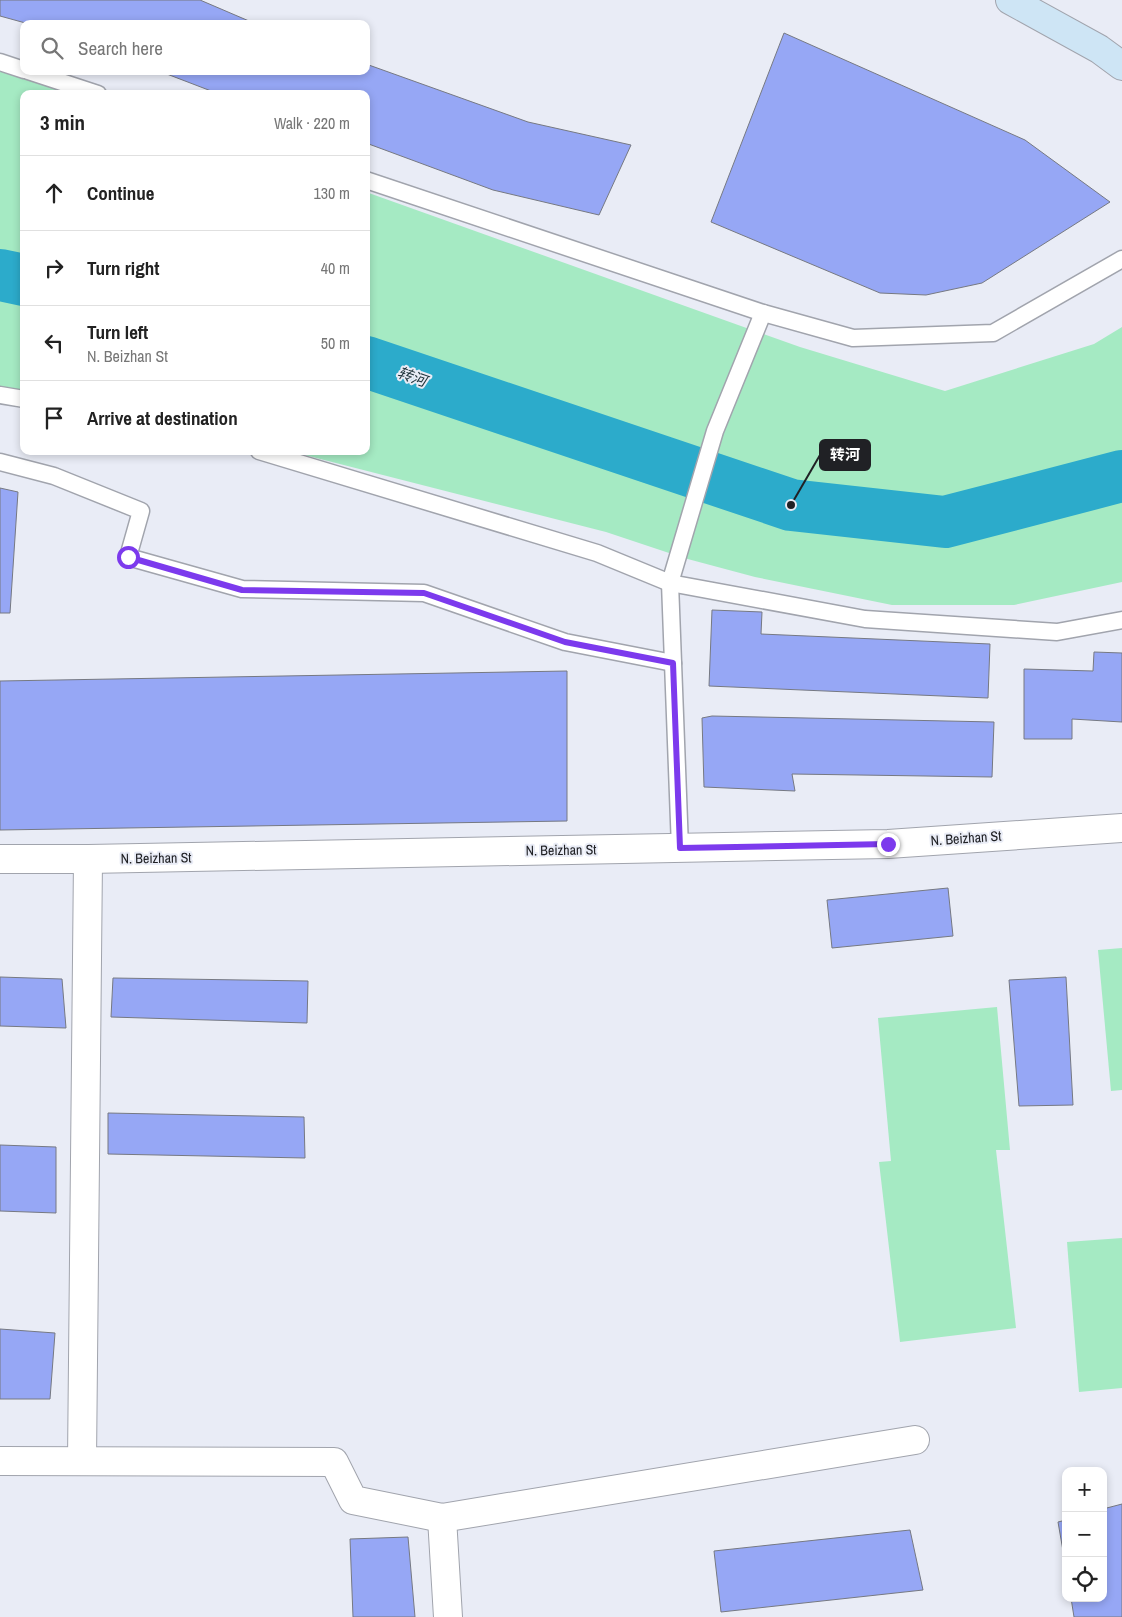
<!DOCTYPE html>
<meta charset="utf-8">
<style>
body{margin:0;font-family:"Archivo Narrow","Noto Sans SC",sans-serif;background:#f2f2f2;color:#222}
.controls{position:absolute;right:15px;bottom:15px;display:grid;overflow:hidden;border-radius:10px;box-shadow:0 2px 8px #0003}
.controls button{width:45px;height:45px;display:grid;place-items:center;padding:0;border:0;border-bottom:1px solid #e0e0e0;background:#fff;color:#222;font:25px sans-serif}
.stop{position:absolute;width:15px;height:15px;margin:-11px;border:4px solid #7c3aed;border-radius:50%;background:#fff}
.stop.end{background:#7c3aed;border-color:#fff;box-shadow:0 1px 5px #0008}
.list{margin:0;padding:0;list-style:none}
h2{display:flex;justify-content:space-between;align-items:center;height:65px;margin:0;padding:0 20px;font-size:21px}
h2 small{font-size:16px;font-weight:400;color:#767676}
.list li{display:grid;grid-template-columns:32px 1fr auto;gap:15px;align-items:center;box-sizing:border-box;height:75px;padding:0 20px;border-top:1px solid #e0e0e0}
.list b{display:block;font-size:19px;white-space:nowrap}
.list p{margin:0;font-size:16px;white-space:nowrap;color:#767676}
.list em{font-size:16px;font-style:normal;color:#767676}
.icon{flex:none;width:28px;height:28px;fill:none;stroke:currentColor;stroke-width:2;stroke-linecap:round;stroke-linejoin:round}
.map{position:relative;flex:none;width:1122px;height:1617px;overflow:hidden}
.search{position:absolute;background:#fff;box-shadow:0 2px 8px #0003;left:20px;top:20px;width:350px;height:55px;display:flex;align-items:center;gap:12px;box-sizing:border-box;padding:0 18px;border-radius:10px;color:#767676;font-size:19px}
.panel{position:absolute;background:#fff;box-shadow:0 2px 8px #0003;left:20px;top:90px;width:350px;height:365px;border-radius:10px}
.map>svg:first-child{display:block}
.green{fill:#a5eac3}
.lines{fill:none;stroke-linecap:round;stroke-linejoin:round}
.river{stroke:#2cabcb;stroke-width:52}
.building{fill:#96a7f5;stroke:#767982}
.service-casing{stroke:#a1a4ad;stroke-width:19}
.minor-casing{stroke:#a1a4ad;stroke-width:30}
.secondary-casing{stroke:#a1a4ad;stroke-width:30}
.service{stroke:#fff;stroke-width:16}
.minor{stroke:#fff;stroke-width:28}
.secondary{stroke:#cee5f5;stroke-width:28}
.route{stroke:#7c3aed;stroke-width:6}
.labels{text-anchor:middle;stroke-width:4;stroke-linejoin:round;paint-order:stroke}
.street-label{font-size:14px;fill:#202125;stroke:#e9ecf6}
.water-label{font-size:15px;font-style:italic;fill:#1d3138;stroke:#e9ecf6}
.leader{fill:none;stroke:#202125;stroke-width:2}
.callout-dot{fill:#202125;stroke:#e9ecf6;stroke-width:2}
.callout{fill:#202125;stroke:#202125;stroke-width:2}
.callout-label{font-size:15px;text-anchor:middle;font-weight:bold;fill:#fff}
</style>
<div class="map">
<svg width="1122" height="1617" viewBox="0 0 1122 1617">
<rect width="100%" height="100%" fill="#e9ecf6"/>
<g class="green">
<path d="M0,68l85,26h-61v308h-24z"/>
<path d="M366,192l434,155 145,44 149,-47 28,-17v255l-108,23h-122l-137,-28 -71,-19 -78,-26 -317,-81h77z"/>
<path d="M1122,948v142l-11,1 -13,-141z"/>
<path d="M997,1007l13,143h-14l20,178 -116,14 -21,-180 12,-1 -13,-143z"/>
<path d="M1122,1238v150l-43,4 -12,-150z"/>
</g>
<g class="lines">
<g class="river">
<path d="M0,275l24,5"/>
<path d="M366,362l425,143 154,17 177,-46"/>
</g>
</g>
<g class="building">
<path d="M0,0h200l56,24h-227l-29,-8z"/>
<path d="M784,33l241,107 85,62 -128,81 -56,12 -46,-2 -169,-71z"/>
<path d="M366,64l162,58 103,23 -32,70 -106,-25 -127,-47v-49h-147l-60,-23h207z"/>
<path d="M0,488l18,4 -8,121h-10z"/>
<path d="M712,610l50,2 -1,22 229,10 -2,54 -279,-12z"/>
<path d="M1094,652l28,1v69l-50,-3v20h-48v-70l69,2z"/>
<path d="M567,671v150l-567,9v-149z"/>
<path d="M712,716l282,6 -2,55 -200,-3 3,17 -91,-4 -2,-69z"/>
<path d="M948,888l5,48 -121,12 -5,-48z"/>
<path d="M0,977l62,2 4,49 -66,-2z"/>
<path d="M1066,977l7,128 -54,1 -10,-126z"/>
<path d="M113,978l195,3 -1,42 -196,-6z"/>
<path d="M108,1113l196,4 1,41 -197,-4z"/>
<path d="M0,1145l56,2v66l-56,-2z"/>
<path d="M0,1329l55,4 -5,66h-50z"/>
<path d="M1122,1504v113h-48l-3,-19h32v-89z"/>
<path d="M1066,1520v48l-8,-46z"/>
<path d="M910,1530l13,60 -202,22 -7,-61z"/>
<path d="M408,1537l7,80h-62l-3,-78z"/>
</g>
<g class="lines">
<defs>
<g id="service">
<path d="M0,62l24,8"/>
<path d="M28,71l70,23"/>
<path d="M366,180l397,133 90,25 140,-5 129,-74"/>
<path d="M0,395l24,4"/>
<path d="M259,451l338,102 73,30 195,36 192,13 65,-12"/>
<path d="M0,462l54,14 87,35 -13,46 114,32 182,4 141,49 108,21"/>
<path d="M680,848l-10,-265 45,-152 48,-118"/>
</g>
<g id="minor">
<path d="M0,859h88l800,-15 234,-16"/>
<path d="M0,1461l334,1 19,38 89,18 473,-78"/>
<path d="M82,1461l6,-602"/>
<path d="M442,1518l6,99"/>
</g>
<path id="secondary" d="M1010,0l89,49 23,17"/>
</defs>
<use href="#service" class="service-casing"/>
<use href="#minor" class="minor-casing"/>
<use href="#secondary" class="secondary-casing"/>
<use href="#service" class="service"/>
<use href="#minor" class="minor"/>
<use href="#secondary" class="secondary"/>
</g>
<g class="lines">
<path class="route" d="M128,557l114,33 182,3 141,49 108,21 7,185 208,-4"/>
</g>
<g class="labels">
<g class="street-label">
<text transform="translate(966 838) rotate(-4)" y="5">N. Beizhan St</text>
<text transform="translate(561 850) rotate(-1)" y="5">N. Beizhan St</text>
<text transform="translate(156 858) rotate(-1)" y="5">N. Beizhan St</text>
</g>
<g class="water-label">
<text transform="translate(412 377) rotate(19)" y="5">转河</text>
</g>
</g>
<path class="leader" d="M791 505L820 455"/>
<circle class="callout-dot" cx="791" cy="505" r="5"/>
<rect class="callout" x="820" y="440" width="50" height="30" rx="5"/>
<g class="callout-label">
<text x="845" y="460">转河</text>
</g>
</svg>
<div class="controls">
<button>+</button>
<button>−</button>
<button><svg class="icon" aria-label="locate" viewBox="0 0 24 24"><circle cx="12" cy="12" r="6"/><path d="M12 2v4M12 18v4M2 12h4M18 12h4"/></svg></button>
</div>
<div class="stop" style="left:128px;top:557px"></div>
<div class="stop end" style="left:888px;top:844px"></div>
<div class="search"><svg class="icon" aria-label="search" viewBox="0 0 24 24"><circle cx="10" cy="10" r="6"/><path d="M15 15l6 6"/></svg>Search here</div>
<section class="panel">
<h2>3 min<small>Walk · 220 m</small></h2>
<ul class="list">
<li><svg class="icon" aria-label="ahead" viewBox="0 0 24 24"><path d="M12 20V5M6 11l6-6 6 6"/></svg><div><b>Continue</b></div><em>130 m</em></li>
<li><svg class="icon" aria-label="right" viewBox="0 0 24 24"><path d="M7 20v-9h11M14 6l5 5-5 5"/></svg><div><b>Turn right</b></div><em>40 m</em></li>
<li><svg class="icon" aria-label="left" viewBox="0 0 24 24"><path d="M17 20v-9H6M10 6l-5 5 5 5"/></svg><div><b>Turn left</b><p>N. Beizhan St</p></div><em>50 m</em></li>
<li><svg class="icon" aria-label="arrive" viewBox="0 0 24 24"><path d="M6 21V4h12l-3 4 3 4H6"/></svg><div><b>Arrive at destination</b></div></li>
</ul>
</section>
</div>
